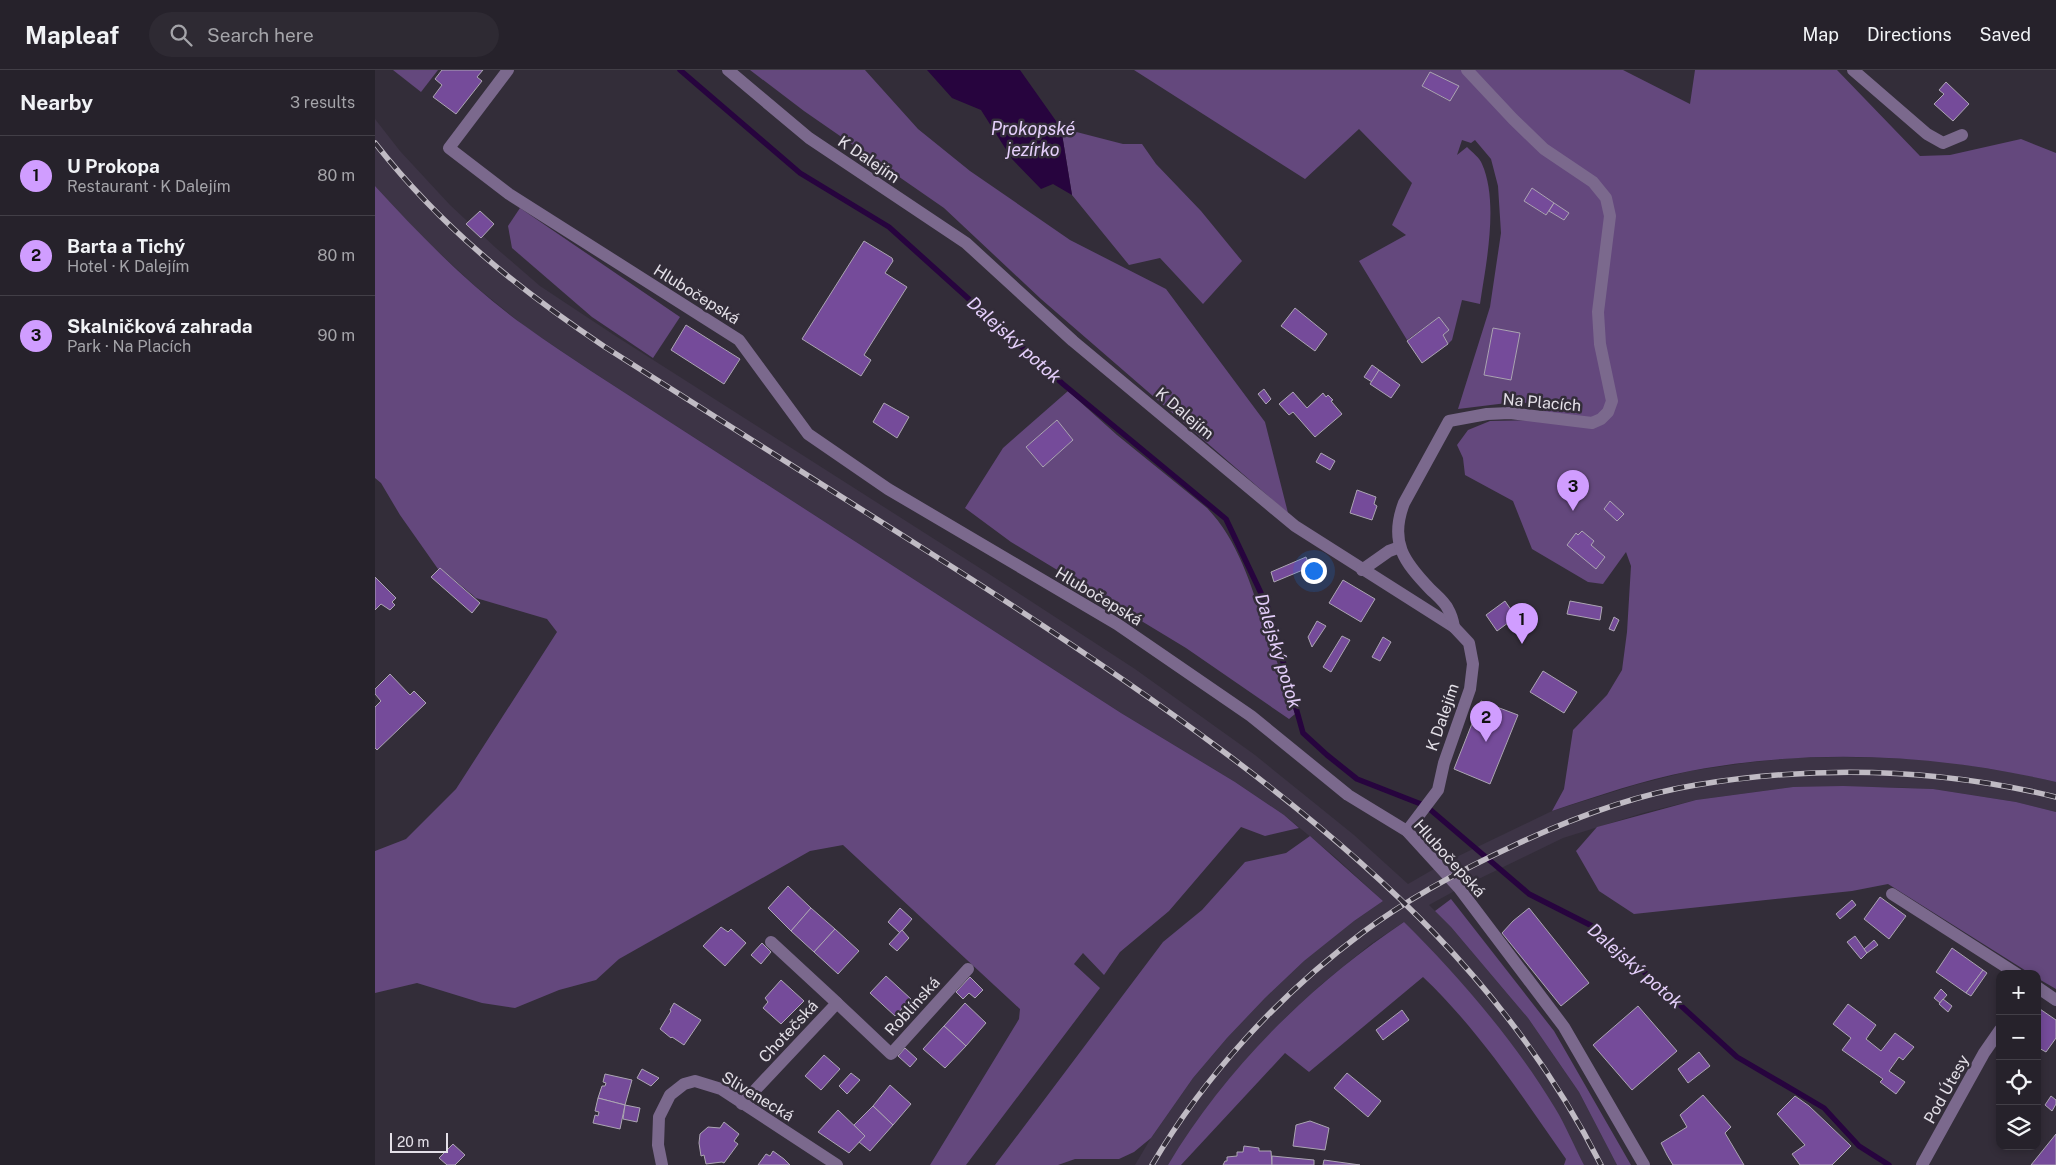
<!DOCTYPE html>
<meta charset="utf-8">
<style>
body{margin:0;font-family:"Public Sans",sans-serif;background:#2e2a33;color:#f1f3f6}
.controls{position:absolute;right:15px;bottom:15px;display:grid;overflow:hidden;border-radius:10px;box-shadow:0 2px 8px #0003}
.controls button{width:45px;height:45px;display:grid;place-items:center;padding:0;border:0;border-bottom:1px solid #423f47;background:#26222b;color:#f1f3f6;font:25px sans-serif}
.scale{position:absolute;left:15px;bottom:12px;width:58px;box-sizing:border-box;padding-left:5px;border:2px solid #e4e0e8;border-top:0;font-size:14px;line-height:18px;white-space:nowrap;color:#e4e0e8;-webkit-text-stroke:4px #332d39;paint-order:stroke}
.you{position:absolute;left:938px;top:500px;width:18px;height:18px;margin:-12px;border:4px solid #fff;border-radius:50%;background:#1a73e8;box-shadow:0 0 0 8px #1a73e833}
.badge{display:grid;place-items:center;width:32px;height:32px;border-radius:50%;background:#d09dff;color:#111;font-size:16px;font-weight:700}
.pin{position:absolute;translate:-50% -41px;filter:drop-shadow(0 1px 2px #0008)}
.pin::after{content:'';position:absolute;top:26px;width:18px;height:15px;background:inherit;clip-path:polygon(0 0,100% 0,50% 100%)}
.list{margin:0;padding:0;list-style:none}
h2{display:flex;justify-content:space-between;align-items:center;height:65px;margin:0;padding:0 20px;font-size:21px}
h2 small{font-size:16px;font-weight:400;color:#a4a4a9}
.list li{display:grid;grid-template-columns:32px 1fr auto;gap:15px;align-items:center;box-sizing:border-box;height:80px;padding:0 20px;border-top:1px solid #423f47}
.list b{display:block;font-size:19px;white-space:nowrap}
.list p{margin:0;font-size:16px;white-space:nowrap;color:#a4a4a9}
.list em{font-size:16px;font-style:normal;color:#a4a4a9}
.icon{flex:none;width:28px;height:28px;fill:none;stroke:currentColor;stroke-width:2;stroke-linecap:round;stroke-linejoin:round}
.map{position:relative;flex:none;width:1681px;height:1095px;overflow:hidden}
header{display:flex;align-items:center;gap:30px;box-sizing:border-box;height:70px;padding:0 25px;background:#26222b;border-bottom:1px solid #423f47}
header strong{font-size:24px}
nav{display:flex;gap:28px;margin-inline-start:auto;font-size:18px}
.search{width:350px;height:45px;background:#2e2a33;display:flex;align-items:center;gap:12px;box-sizing:border-box;padding:0 18px;border-radius:28px;color:#a4a4a9;font-size:19px}
main{display:flex}
aside{flex:1;background:#26222b}
.map>svg:first-child{display:block}
.built{fill:#3d3446}
.green{fill:#64487d;fill-rule:evenodd}
.water{fill:#27043e}
.lines{fill:none;stroke-linecap:round;stroke-linejoin:round}
.stream{stroke:#27043e;stroke-width:5.5}
.building{fill:#754b9a;stroke:#aca5b3}
.minor{stroke:#7b698d;stroke-width:12}
.rail-casing{stroke:#c0bbc4;stroke-width:5.5}
.rail{stroke:#332d39;stroke-width:4;stroke-dasharray:11;stroke-linecap:butt}
.labels{text-anchor:middle;stroke-width:5;stroke-linejoin:round;paint-order:stroke}
.street-label{font-size:16px;fill:#e4e0e8;stroke:#332d39}
.water-label{font-size:18px;font-style:italic;fill:#e5cffb;stroke:#332d39}
</style>
<header>
<strong>Mapleaf</strong>
<div class="search"><svg class="icon" aria-label="search" viewBox="0 0 24 24"><circle cx="10" cy="10" r="6"/><path d="M15 15l6 6"/></svg>Search here</div>
<nav><a>Map</a><a>Directions</a><a>Saved</a></nav>
</header>
<main>
<aside>
<h2>Nearby<small>3 results</small></h2>
<ul class="list">
<li><span class="badge">1</span><div><b>U Prokopa</b><p>Restaurant · K Dalejím</p></div><em>80 m</em></li>
<li><span class="badge">2</span><div><b>Barta a Tichý</b><p>Hotel · K Dalejím</p></div><em>80 m</em></li>
<li><span class="badge">3</span><div><b>Skalničková zahrada</b><p>Park · Na Placích</p></div><em>90 m</em></li>
</ul>
</aside>
<div class="map">
<svg width="1681" height="1095" viewBox="0 0 1681 1095">
<rect width="100%" height="100%" fill="#332d39"/>
<path class="built" d="M0,49l25,32 50,54 46,43 44,38 74,49 372,237 149,97 120,86 47,38 52,42 54,49 38,-22 106,-51 83,-26 55,-14 55,-8 46,-5 51,-1 45,1 49,2 86,14 34,8v30l-40,-10 -83,-13 -47,-2h-93l-97,13 -53,13 -80,25 -103,50 -31,17 22,22 77,91 51,74 38,73h-33l-30,-58 -150,-185 -33,22 -48,39 -38,35 -37,40 -32,38 -48,69h-33l16,-27 42,-60 34,-40 38,-40 39,-37 50,-40 29,-20 -48,-44 -51,-42 -49,-33 -114,-69 -530,-342 -67,-45 -49,-40 -55,-51 -45,-49z"/>
<g class="green">
<path d="M18,0h45l-17,22z"/>
<path d="M375,0h115l53,59 52,42 100,69 96,49 99,133 23,91 -247,-214 -97,-91 -140,-97z"/>
<path d="M759,0h489l67,34 5,-34h142l83,86 30,-1 71,-16 35,14v629c-119,-28 -245,-34 -366,-11 -47,9 -93,25 -138,40l12,-22 9,-59 34,-35 15,-25 5,-38 4,-66 -5,-14 -23,32 -15,-2 -56,-33 -19,-48 -48,-26 -2,-17 -6,-13 11,-15 22,-9 54,-1 -1,-16 -28,-2 -57,7 32,-102 11,-74 -3,-47 -7,-27 -16,-19 -4,3 -9,-3 -5,15 10,-8c5,5 13,11 15,17 17,38 4,100 -2,140l-18,-4 -10,40 -4,4 -5,-9 6,-5 -10,-13 -32,23 -48,-79 47,-26 -14,-10 20,-42 -53,-54 -54,50zM1055,2l28,14 -9,15 -27,-15zM1157,119l37,24 -5,7 -15,-9 -4,4 -20,-14zM1118,258l27,5 -9,47 -27,-5z"/>
<path d="M686,58l62,16h19l14,20 45,47 41,50 -39,43 -43,-46 -31,7 -57,-70z"/>
<path d="M0,116c46,50 94,100 150,140 22,16 44,30 66,45l530,342 114,69 49,33 15,13 -34,8 -24,-9 -72,84 -49,41 -16,23 -21,-22 -9,11 26,24 -134,177h-36l89,-146 1,-10 -177,-164 -33,6 -191,108 -23,21 -37,10 -44,18 -33,-5 -65,-20 -42,10v-142l31,-12 50,-50 101,-157 -10,-13 -71,-21 -36,-30 -2,1 -38,-54 -19,-32 -6,-5z"/>
<path d="M145,138l160,109 -27,41 -61,-41 -80,-69 -4,-22z"/>
<path d="M693,321l49,44 90,73c31,32 44,77 58,119 10,29 20,58 30,87l-6,5 -103,-71 -175,-106 -46,-34 38,-60zM682,350l16,20 -30,27 -17,-20z"/>
<path d="M1468,716l90,3 83,13 40,10v177l-19,-11v-4h-6l-143,-90 -36,7 -218,23 -35,-23 -23,-40 21,-24 99,-27 97,-13z"/>
<path d="M935,766l73,65 -29,20 -50,40 -39,37 -38,40 -34,40 -42,60 -17,14 -15,7h-44l-17,6h-63l168,-223 39,-32 43,-48 41,-9z"/>
<path d="M1076,829l103,132 77,134h-14l-38,-73 -51,-74 -77,-91 -16,-16z"/>
<path d="M1029,852c53,52 113,122 151,186 11,18 19,38 29,57h-20l2,-6c-44,-63 -87,-129 -143,-182l-114,95 -24,-19 -104,112h-13c58,-97 143,-181 236,-243z"/>
</g>
<path class="water" d="M552,0h93l41,58 11,67 -19,-11 -12,5 -29,-30 -31,-49 -29,-12z"/>
<g class="lines">
<path class="stream" d="M305,0l120,103 89,54 174,157 163,135 42,89 35,125 24,22 30,24 69,27 103,88 67,34 141,129 87,51 35,38 30,19"/>
</g>
<g class="building">
<path d="M67,0h41l-6,7 5,4 -26,33 -23,-17 9,-12 -7,-6z"/>
<path d="M1055,2l29,14 -9,15 -28,-15z"/>
<path d="M1571,12l23,22 -16,17 -19,-17 10,-10 -5,-4z"/>
<path d="M1157,118l22,15 -8,12 -22,-14z"/>
<path d="M1179,133l15,10 -5,7 -15,-9z"/>
<path d="M105,141l14,13 -13,14 -15,-14z"/>
<path d="M489,171l28,17 1,3 -8,12 22,14 -43,68 7,5 -10,16 -59,-37z"/>
<path d="M920,238l32,26 -12,17 -34,-25z"/>
<path d="M1064,247l10,13 -6,5 5,9 -26,19 -15,-22z"/>
<path d="M311,255l54,34 -16,25 -53,-34z"/>
<path d="M1118,258l27,5 -9,47 -27,-5z"/>
<path d="M997,295l7,5 -7,12 -8,-5z"/>
<path d="M1004,300l21,15 -9,13 -21,-14z"/>
<path d="M889,319l7,10 -5,5 -8,-10z"/>
<path d="M918,322l14,16 16,-15 3,4 2,-2 5,5 -2,1 11,13 -27,23 -22,-25 -4,3 -10,-11z"/>
<path d="M509,333l25,14 -12,21 -24,-16z"/>
<path d="M682,350l16,20 -30,27 -17,-20z"/>
<path d="M946,383l14,8 -5,9 -14,-8z"/>
<path d="M982,420l19,7 -2,7 3,2 -5,14 -22,-7z"/>
<path d="M1235,431l14,13 -7,7 -13,-12z"/>
<path d="M1207,461l12,10 -3,4 14,12 -9,12 -29,-24 9,-12 2,2z"/>
<path d="M931,487l4,10 -36,15 -3,-10z"/>
<path d="M65,498l40,35 -8,10 -41,-36z"/>
<path d="M0,507l21,21 -4,4 3,3 -5,5 -9,-6 -6,6z"/>
<path d="M968,510l32,19 -14,23 -32,-19z"/>
<path d="M1130,531l11,16 -19,14 -11,-16z"/>
<path d="M1195,531l32,6 -2,13 -33,-6z"/>
<path d="M1239,547l5,3 -5,11 -5,-2z"/>
<path d="M942,551l9,5 -14,21 -4,-10z"/>
<path d="M967,566l8,4 -19,32 -8,-5z"/>
<path d="M1008,567l8,5 -11,19 -8,-4z"/>
<path d="M1168,601l34,21 -13,21 -34,-21z"/>
<path d="M15,604l20,21 4,-4 12,12 -49,47 -2,-2v-41l6,-6 -6,-7v-5z"/>
<path d="M1106,631l37,14 -28,69 -36,-15z"/>
<path d="M413,816l23,22 -20,23 -23,-23z"/>
<path d="M1505,827l26,19 -17,23 -25,-20z"/>
<path d="M1477,830l4,5 -16,14 -4,-5z"/>
<path d="M436,838l24,21 -21,23 -23,-21z"/>
<path d="M525,838l12,11 -12,14 -12,-11z"/>
<path d="M1154,838l60,75 -28,23 -59,-73 11,-12z"/>
<path d="M346,857l7,5 3,-3 15,14 -21,23 -22,-20z"/>
<path d="M460,859l24,22 -21,23 -24,-22z"/>
<path d="M527,860l7,8 -12,13 -8,-7z"/>
<path d="M1480,866l12,17 -6,6 -14,-17z"/>
<path d="M1499,870l4,5 -11,8 -3,-4z"/>
<path d="M387,873l9,9 -10,12 -10,-9z"/>
<path d="M1577,878l31,22 -17,23 -30,-21z"/>
<path d="M1608,900l4,3 -16,23 -5,-3z"/>
<path d="M511,906l25,23 -16,17 -25,-23z"/>
<path d="M595,907l13,13 -8,8 -6,-5 -6,6 -7,-7z"/>
<path d="M406,910l23,21 -23,23 -18,-16 5,-6 -3,-4z"/>
<path d="M1566,919l6,6 -7,8 -6,-5z"/>
<path d="M1568,929l9,7 -4,6 -9,-8z"/>
<path d="M299,933l27,17 -17,25 -12,-8 -1,1 -11,-9 11,-18 -1,-1z"/>
<path d="M590,933l21,20 -20,23 -22,-20z"/>
<path d="M1473,934l28,21 -10,14 15,12 14,-18 19,14 -11,13 -4,-3 -10,14 16,11 -9,12 -16,-12 3,-3 -41,-29 9,-12 -18,-14z"/>
<path d="M1263,936l39,45 -45,39 -39,-45z"/>
<path d="M1662,937l19,13v18l-10,14 -9,-5z"/>
<path d="M1027,940l7,10 -26,20 -7,-10z"/>
<path d="M569,956l22,20 -21,22 -22,-19z"/>
<path d="M530,978l12,11 -7,8 -12,-11z"/>
<path d="M1324,982l11,14 -22,17 -10,-14z"/>
<path d="M449,985l16,14 -19,21 -16,-14z"/>
<path d="M267,999l17,9 -8,8 -14,-8z"/>
<path d="M476,1003l9,7 -13,14 -8,-8z"/>
<path d="M972,1003l34,28 -13,16 -34,-29z"/>
<path d="M230,1004l27,6 -7,25 -27,-7 4,-12h3l1,-3 -3,-1z"/>
<path d="M515,1015l21,19 -18,21 -20,-19z"/>
<path d="M1328,1025l28,32 -6,6 19,32h-71l-6,-10 -6,-12 26,-16 -7,-12z"/>
<path d="M1420,1026l14,10 42,40 -19,19h-32l-8,-11 13,-9 -28,-31z"/>
<path d="M1676,1026l5,4v4l-4,7 -7,-6z"/>
<path d="M223,1028l27,7 -5,24 -27,-6 2,-8 3,1 1,-4 -4,-1z"/>
<path d="M250,1035l15,3 -3,14 -14,-3z"/>
<path d="M498,1036l20,19 -23,26 -11,-9 6,-6 -11,-11z"/>
<path d="M463,1040l27,26 -16,17 -31,-21z"/>
<path d="M935,1051l19,7 -4,22 -32,-4 3,-21z"/>
<path d="M349,1052l15,12 -5,7 4,3 -14,19 -2,-1 -16,2 -2,-9 -3,1 -2,-13 1,-9 8,-7 12,1z"/>
<path d="M1681,1064v31h-25z"/>
<path d="M78,1074l12,11 -10,10h-8l-8,-7z"/>
<path d="M869,1076l15,2v3h12l1,14h-49l2,-4h2v-4l10,-1v-4h6z"/>
<path d="M398,1081l11,8 6,6h-32l8,-11 4,2z"/>
<path d="M897,1086l42,4v5h-42z"/>
<path d="M949,1090l36,5h-37z"/>
</g>
<g class="lines">
<g class="minor">
<path d="M133,0l-59,78 60,46 230,146 69,94 80,55 229,135 134,92 97,79 59,36 52,57 105,139 80,138"/>
<path d="M353,0l81,68 157,105 107,98 222,185 159,101 15,16 4,21 -3,25 -26,74 -6,27 -31,41"/>
<path d="M1478,0l74,64 16,9 19,-8"/>
<path d="M987,500l27,-19 11,-4"/>
<path d="M1079,557c-1,-6 -3,-13 -6,-18 -4,-8 -12,-14 -18,-20 -26,-27 -41,-47 -26,-86l45,-82 38,-7 23,-1 82,10 9,-4 7,-7 4,-11 -12,-57 -2,-32 12,-96 -4,-18 -13,-16 -49,-33 -31,-30 -46,-49"/>
<path d="M1517,824l125,80"/>
<path d="M1662,917l19,13"/>
<path d="M462,933l54,51 77,-85"/>
<path d="M367,1034l95,-101 -66,-61"/>
<path d="M287,1095l-4,-20 1,-28 11,-22 14,-11 11,-3 26,8 116,76"/>
<path d="M1547,1095l62,-112 16,-23"/>
</g>
<defs>
<g id="rail">
<path d="M0,73c66,84 142,145 230,204 117,74 233,148 349,221 91,58 180,117 266,181 156,116 292,240 381,416"/>
<path d="M777,1095c53,-90 127,-170 210,-232 48,-36 101,-64 155,-89 56,-26 117,-49 179,-59 121,-20 241,-17 360,12"/>
</g>
</defs>
<use href="#rail" class="rail-casing"/>
<use href="#rail" class="rail"/>
</g>
<g class="labels">
<g class="street-label">
<text transform="translate(494 89) rotate(34)" y="6">K Dalejím</text>
<text transform="translate(322 224) rotate(32)" y="6">Hlubočepská</text>
<text transform="translate(1167 332) rotate(5)" y="6">Na Placích</text>
<text transform="translate(810 343) rotate(40)" y="6">K Dalejím</text>
<text transform="translate(724 526) rotate(31)" y="6">Hlubočepská</text>
<text transform="translate(1067 647) rotate(-71)" y="6">K Dalejím</text>
<text transform="translate(1075 788) rotate(48)" y="6">Hlubočepská</text>
<text transform="translate(537 936) rotate(-48)" y="6">Roblínská</text>
<text transform="translate(413 961) rotate(-47)" y="6">Chotečská</text>
<text transform="translate(1571 1019) rotate(-61)" y="6">Pod Útesy</text>
<text transform="translate(383 1026) rotate(31)" y="6">Slivenecká</text>
</g>
<g class="water-label">
<text x="658" y="65">Prokopské<tspan x="658" dy="21">jezírko</tspan></text>
<text transform="translate(639 270) rotate(42)" y="6">Dalejský potok</text>
<text transform="translate(903 581) rotate(73)" y="6">Dalejský potok</text>
<text transform="translate(1260 896) rotate(41)" y="6">Dalejský potok</text>
</g>
</g>
</svg>
<div class="controls">
<button>+</button>
<button>−</button>
<button><svg class="icon" aria-label="locate" viewBox="0 0 24 24"><circle cx="12" cy="12" r="6"/><path d="M12 2v4M12 18v4M2 12h4M18 12h4"/></svg></button>
<button><svg class="icon" aria-label="layers" viewBox="0 0 24 24"><path d="M12 4l9 5-9 5-9-5zM3 14l9 5 9-5"/></svg></button>
</div>
<div class="scale">20 m</div>
<div class="you"></div>
<div class="pin badge" style="left:1147px;top:574px">1</div>
<div class="pin badge" style="left:1111px;top:672px">2</div>
<div class="pin badge" style="left:1198px;top:441px">3</div>
</div>
</main>
